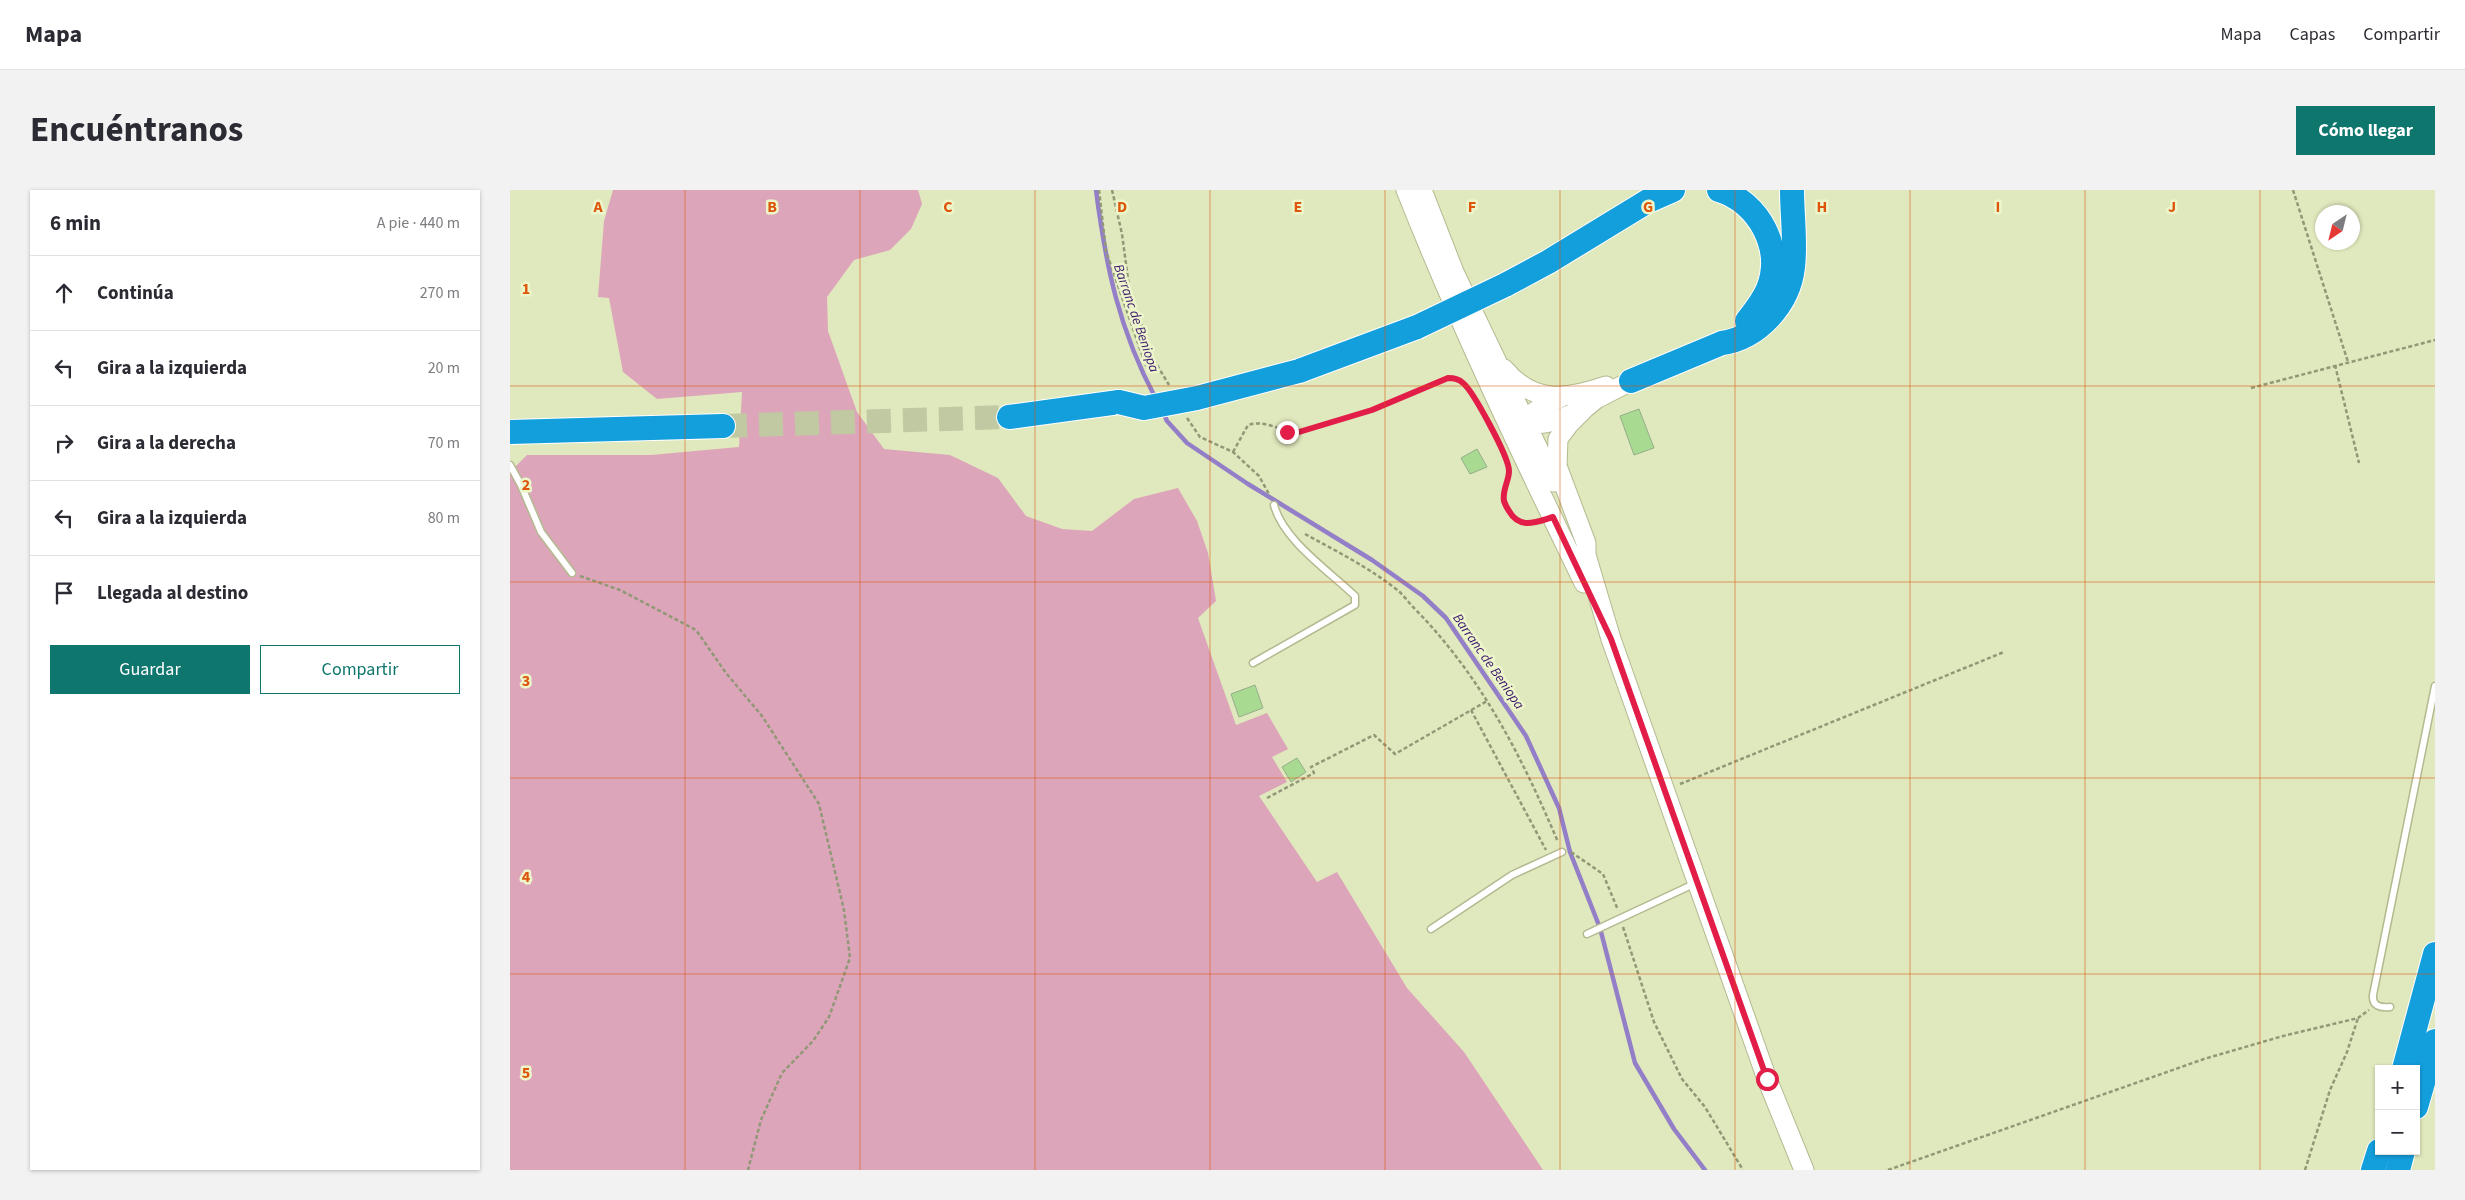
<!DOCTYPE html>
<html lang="es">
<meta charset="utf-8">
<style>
body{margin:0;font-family:"Source Sans 3",sans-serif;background:#f2f2f3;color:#2b2b33}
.controls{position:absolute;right:15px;bottom:15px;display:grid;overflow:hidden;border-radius:0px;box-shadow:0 1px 4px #0004}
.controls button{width:45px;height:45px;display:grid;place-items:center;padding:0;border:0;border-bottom:1px solid #e1e1e2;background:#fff;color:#2b2b33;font:25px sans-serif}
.compass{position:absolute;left:1805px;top:15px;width:45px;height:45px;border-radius:50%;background:#fff;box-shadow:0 1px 4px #0004;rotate:215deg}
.stop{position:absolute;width:15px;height:15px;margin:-11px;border:4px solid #e11d48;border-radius:50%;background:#fff}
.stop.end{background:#e11d48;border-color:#fff;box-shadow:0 1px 5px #0008}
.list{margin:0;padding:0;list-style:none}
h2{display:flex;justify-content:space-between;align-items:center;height:65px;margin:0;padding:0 20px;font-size:21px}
h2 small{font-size:16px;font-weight:400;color:#7c7c81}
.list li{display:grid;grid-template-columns:32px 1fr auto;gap:15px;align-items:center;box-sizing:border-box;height:75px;padding:0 20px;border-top:1px solid #e1e1e2}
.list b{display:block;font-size:19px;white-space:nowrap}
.list em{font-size:16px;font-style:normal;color:#7c7c81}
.actions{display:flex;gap:10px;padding:15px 20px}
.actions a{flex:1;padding:11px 0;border:1px solid #0f766e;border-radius:0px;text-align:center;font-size:18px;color:#0f766e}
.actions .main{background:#0f766e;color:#fff}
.icon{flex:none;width:28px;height:28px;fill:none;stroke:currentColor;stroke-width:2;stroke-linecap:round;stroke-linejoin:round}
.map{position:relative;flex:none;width:1925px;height:980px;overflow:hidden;border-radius:0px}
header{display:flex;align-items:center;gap:30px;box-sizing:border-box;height:70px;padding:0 25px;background:#fff;border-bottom:1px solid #e1e1e2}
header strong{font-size:24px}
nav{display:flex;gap:28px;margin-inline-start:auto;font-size:18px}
.intro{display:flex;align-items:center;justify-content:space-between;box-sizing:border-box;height:120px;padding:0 30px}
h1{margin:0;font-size:35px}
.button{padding:12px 22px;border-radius:0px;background:#0f766e;color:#fff;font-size:18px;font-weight:700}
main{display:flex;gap:30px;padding:0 30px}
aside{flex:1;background:#fff;border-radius:0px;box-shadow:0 1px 4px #0004}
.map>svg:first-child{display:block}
.green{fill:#dda5b9}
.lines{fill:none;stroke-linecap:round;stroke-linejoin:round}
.stream{stroke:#937ec8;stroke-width:4.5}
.building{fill:#a9da92;stroke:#95ae8b}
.highway-tunnel{stroke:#c1c9a2;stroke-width:24;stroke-dasharray:24 12;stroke-linecap:butt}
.lane-casing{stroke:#b3ba90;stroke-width:9}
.secondary-casing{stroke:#b3ba90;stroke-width:21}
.highway-casing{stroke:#fff;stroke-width:26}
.path{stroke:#919877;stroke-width:2.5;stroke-dasharray:4 2.5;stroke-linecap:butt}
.lane{stroke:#fff;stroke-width:6}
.secondary{stroke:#fff;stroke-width:19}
.highway{stroke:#139edc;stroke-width:24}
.highway-bridge-casing{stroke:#fff;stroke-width:26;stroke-linecap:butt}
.highway-bridge{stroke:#139edc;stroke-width:24}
.route{stroke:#e11d48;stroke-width:6}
.grid{fill:none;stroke:#dd560c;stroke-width:1;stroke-opacity:0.55}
.labels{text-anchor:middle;stroke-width:5;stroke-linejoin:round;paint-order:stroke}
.water-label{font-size:14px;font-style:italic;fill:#3a156e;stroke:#edf6ca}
.grid-label{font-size:16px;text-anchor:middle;font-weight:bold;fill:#dd560c;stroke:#edf6ca;stroke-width:5;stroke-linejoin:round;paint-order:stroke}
</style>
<header>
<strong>Mapa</strong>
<nav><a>Mapa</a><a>Capas</a><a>Compartir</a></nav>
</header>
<div class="intro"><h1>Encuéntranos</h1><a class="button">Cómo llegar</a></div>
<main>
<aside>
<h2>6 min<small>A pie · 440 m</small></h2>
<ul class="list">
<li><svg class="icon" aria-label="ahead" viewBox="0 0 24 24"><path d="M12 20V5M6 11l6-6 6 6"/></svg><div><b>Continúa</b></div><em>270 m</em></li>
<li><svg class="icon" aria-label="left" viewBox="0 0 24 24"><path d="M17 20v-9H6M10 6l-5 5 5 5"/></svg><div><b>Gira a la izquierda</b></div><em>20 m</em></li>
<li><svg class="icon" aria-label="right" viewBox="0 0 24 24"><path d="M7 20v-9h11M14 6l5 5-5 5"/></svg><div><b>Gira a la derecha</b></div><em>70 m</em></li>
<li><svg class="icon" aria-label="left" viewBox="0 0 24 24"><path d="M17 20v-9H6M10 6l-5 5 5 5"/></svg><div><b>Gira a la izquierda</b></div><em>80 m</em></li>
<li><svg class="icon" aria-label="arrive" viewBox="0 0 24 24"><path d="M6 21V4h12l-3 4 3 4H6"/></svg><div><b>Llegada al destino</b></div></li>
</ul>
<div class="actions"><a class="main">Guardar</a><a>Compartir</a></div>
</aside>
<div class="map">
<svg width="1925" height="980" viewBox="0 0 1925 980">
<rect width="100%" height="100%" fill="#e0e8bd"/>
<path class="green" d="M103,0h305l4,14 -11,25 -21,21 -36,10 -27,37 1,34 29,81 27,37 66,6 48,23 28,38 36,13 30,2 42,-32 44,-11 19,33 11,32 8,48 -18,17 38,107 31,-12 21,36 -16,8 15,25 -28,14 58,86 20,-10 70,116 57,64 79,118h-1033v-698l17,-17h124l88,-8 3,-55 -85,7 -34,-27 -14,-74 -11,-1 6,-76z"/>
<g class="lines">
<g class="stream">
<path d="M586,0c10,77 23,140 60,209"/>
<path d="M653,222l4,9 20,22 61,41 124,76 51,36 23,22 80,118 33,72 11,44 30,76 35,135 39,66 31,41"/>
</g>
</g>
<g class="building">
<path d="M1129,219l15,39 -20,7 -14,-39z"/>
<path d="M967,259l10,18 -17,7 -9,-16z"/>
<path d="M745,495l8,23 -24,9 -8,-23z"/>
<path d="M787,568l9,14 -15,10 -9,-15z"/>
</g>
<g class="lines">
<path class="highway-tunnel" d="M213,236l286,-9"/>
<defs>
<g id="lane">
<path d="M0,275l11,20 20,47 31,41"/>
<path d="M743,473l102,-58v-9c-26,-25 -72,-56 -81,-91"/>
<path d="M921,739l81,-54 50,-23"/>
<path d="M1077,744l109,-51"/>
<path d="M1880,817c-10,1 -18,-1 -17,-12l62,-309"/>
</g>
<g id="secondary">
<path d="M896,0c53,134 115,263 178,393"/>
<path d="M912,0l32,82 100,210"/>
<path d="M994,179c29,35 62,31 102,17"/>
<path d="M1121,191l-35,18 -11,9 -16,16 -11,15 -1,27 29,77v12l25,84 156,440 37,91"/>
<path d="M1007,228c20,12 42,2 61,-7"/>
<path d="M1011,240c5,-17 24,-25 39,-32"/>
</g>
<g id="highway">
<path d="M1209,0c40,12 65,59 49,99 -5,12 -13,22 -21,32"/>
<path d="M995,95l43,-23 100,-61 25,-11"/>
<path d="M789,181l118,-44"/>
<path d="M1121,191l91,-38c36,-5 67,-39 71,-76 3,-25 -1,-52 -1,-77"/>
<path d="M499,227l110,-15"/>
<path d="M0,242l213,-6"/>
<path d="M1894,879l31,-115"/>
<path d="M1906,917l19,-66"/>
<path d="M1863,980l6,-19"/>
<path d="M1888,980l5,-19"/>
</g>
</defs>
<use href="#lane" class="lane-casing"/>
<use href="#secondary" class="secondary-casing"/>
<use href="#highway" class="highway-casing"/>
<g class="path">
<path d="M589,0l7,61 40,115"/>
<path d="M602,0l10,44 8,60 24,66 15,25"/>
<path d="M1783,0l55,172"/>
<path d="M1825,175l24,98"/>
<path d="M1741,198l184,-48"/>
<path d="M677,228l13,19 33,15 26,24 11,20"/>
<path d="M723,262l15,-27c16,-6 34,7 51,7l73,-22 76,-32c21,3 27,23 37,39"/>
<path d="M997,273c4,13 -6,25 -3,39 4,16 19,25 33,20"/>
<path d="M795,344c31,17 63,33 91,55 7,5 12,13 18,19 67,68 107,147 144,234"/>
<path d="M70,386l40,14 76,40 30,43 36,43 57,88 25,106 6,48 -21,59 -16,24 -31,32 -21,47 -13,50"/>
<path d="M961,520l75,140"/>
<path d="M1170,594l324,-132"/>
<path d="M757,608l47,-25 -3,-6 63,-32 21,19 92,-53"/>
<path d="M1061,662l32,22 15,36"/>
<path d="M1113,737l31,95 28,57 23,28 38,63"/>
<path d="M1378,980l316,-111 79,-23 75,-18 11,-8"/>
<path d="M1795,980l25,-80 17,-38 11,-34"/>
</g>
<use href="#lane" class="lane"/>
<use href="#secondary" class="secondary"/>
<use href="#highway" class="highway"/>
<defs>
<g id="highway-bridge">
<path d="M907,137l88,-42"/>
<path d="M609,212l25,6 53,-10 102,-27"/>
</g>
</defs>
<use href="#highway-bridge" class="highway-bridge-casing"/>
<use href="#highway-bridge" class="highway-bridge"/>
</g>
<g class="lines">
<path class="route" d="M777,242h12l73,-22 76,-32c5,0 11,1 15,5 10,8 46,74 46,88 0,10 -7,19 -5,30 1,3 3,7 5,10 11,19 27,11 44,6l58,122 156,440"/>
</g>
<path class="grid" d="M175,0v980M350,0v980M525,0v980M700,0v980M875,0v980M1050,0v980M1225,0v980M1400,0v980M1575,0v980M1750,0v980M0,196h1925M0,392h1925M0,588h1925M0,784h1925"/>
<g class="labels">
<g class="water-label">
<text transform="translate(627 128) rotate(71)" y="5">Barranc de Beniopa</text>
<text transform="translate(979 471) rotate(55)" y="5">Barranc de Beniopa</text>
</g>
</g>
<g class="grid-label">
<text x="88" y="22">A</text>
<text x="262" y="22">B</text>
<text x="438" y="22">C</text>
<text x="612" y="22">D</text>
<text x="788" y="22">E</text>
<text x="962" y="22">F</text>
<text x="1138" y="22">G</text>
<text x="1312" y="22">H</text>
<text x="1488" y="22">I</text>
<text x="1662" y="22">J</text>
<text x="16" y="104">1</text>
<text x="16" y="300">2</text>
<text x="16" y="496">3</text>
<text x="16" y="692">4</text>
<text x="16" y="888">5</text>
</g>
</svg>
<div class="controls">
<button>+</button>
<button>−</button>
</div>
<svg class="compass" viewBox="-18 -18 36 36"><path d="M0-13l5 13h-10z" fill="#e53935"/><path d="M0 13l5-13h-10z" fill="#7c7c81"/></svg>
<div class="stop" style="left:1257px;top:889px"></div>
<div class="stop end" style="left:777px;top:242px"></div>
</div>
</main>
